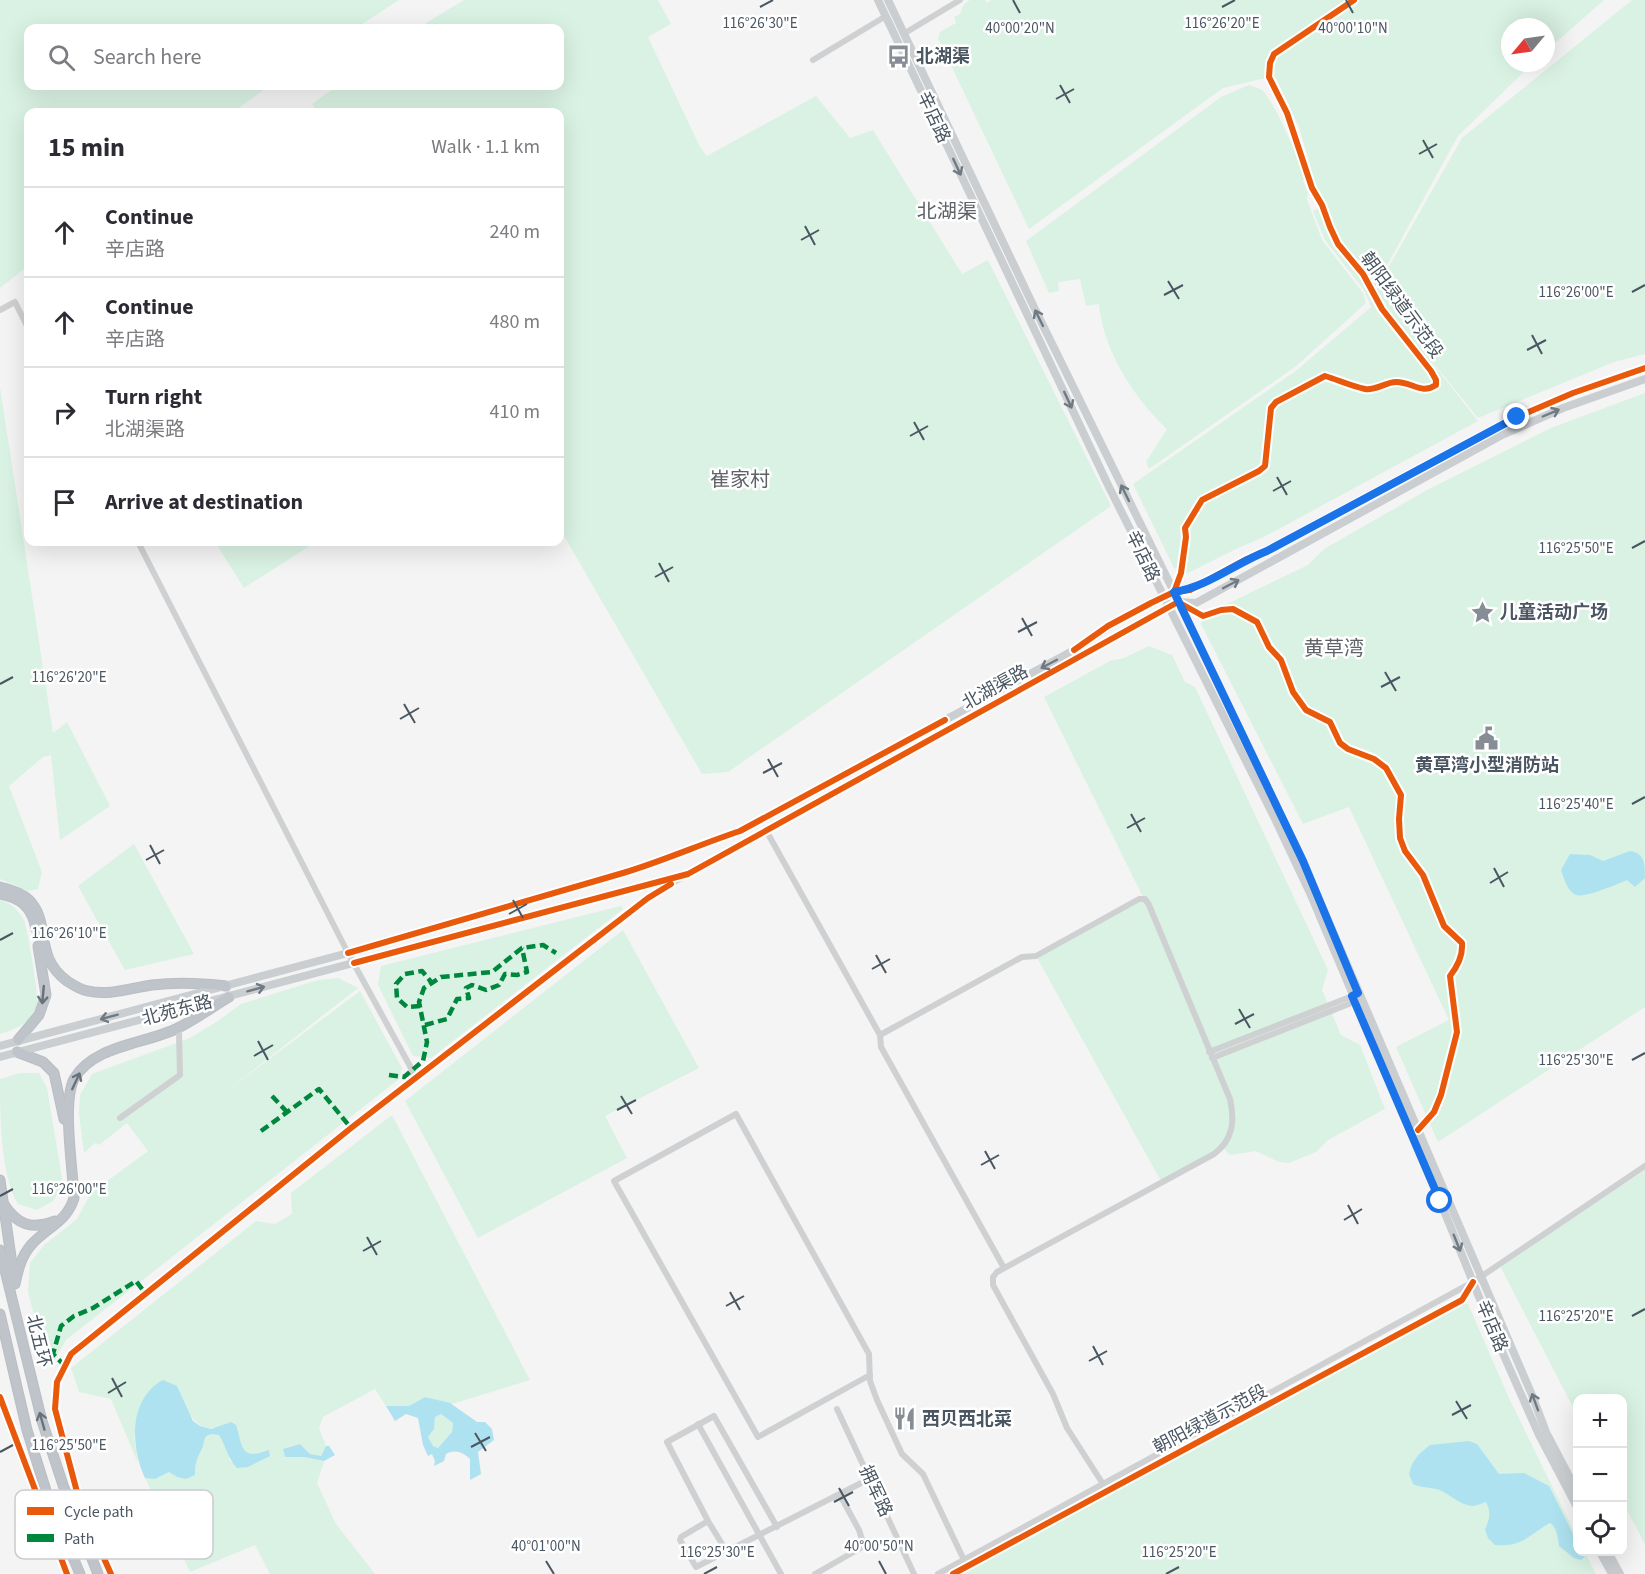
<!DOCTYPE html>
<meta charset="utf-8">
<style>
body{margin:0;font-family:"Source Sans 3","Noto Sans SC",sans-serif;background:#f7f7f7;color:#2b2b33}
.controls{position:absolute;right:18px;bottom:18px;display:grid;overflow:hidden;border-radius:12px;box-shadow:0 6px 24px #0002}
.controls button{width:54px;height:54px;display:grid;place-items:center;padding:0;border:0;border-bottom:2px solid #e1e1e2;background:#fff;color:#2b2b33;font:30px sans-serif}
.compass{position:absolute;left:1501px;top:18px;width:54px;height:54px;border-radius:50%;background:#fff;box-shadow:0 6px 24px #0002;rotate:241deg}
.stop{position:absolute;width:18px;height:18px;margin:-14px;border:4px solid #1a73e8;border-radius:50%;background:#fff}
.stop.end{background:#1a73e8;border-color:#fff;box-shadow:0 2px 6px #0008}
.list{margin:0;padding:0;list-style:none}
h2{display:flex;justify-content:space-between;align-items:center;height:78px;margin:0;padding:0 24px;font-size:26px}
h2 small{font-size:20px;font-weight:400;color:#7c7c81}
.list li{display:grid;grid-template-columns:39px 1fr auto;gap:18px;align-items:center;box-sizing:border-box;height:90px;padding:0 24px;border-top:2px solid #e1e1e2}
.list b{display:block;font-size:22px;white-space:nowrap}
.list p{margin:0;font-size:20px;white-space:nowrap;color:#7c7c81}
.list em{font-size:20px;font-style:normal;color:#7c7c81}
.icon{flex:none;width:33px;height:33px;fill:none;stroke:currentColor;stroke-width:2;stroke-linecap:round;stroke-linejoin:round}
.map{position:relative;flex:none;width:1645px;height:1574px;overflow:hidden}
.search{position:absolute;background:#fff;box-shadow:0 6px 24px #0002;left:24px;top:24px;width:540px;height:66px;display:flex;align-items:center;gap:15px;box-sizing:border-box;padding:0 21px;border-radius:12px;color:#7c7c81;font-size:22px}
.panel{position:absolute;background:#fff;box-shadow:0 6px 24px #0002;left:24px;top:108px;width:540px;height:438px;border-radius:12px}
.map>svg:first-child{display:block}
.green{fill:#d9f2e3}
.water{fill:#aee2f0;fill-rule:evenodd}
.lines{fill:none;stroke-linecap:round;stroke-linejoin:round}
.highway-casing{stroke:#b9bec3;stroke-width:11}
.minor{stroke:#ced0d2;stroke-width:6}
.major{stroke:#caced1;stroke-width:8}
.highway{stroke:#bec4c9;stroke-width:9}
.quiet{stroke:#00873e;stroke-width:4.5;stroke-dasharray:9 4.5;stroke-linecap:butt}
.cycleway-casing{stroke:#fff;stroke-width:10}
.cycleway{stroke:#e8590c;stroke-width:6}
.oneway{stroke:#707a83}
.oneway2{stroke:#67727b}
.route{stroke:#1a73e8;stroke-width:8}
.ticks{fill:none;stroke:#4a5661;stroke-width:2}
.labels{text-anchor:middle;stroke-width:5;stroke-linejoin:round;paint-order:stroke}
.poi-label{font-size:18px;font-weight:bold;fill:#4a5661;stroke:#fff;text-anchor:start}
.street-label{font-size:18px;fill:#4a5661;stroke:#fff}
.neighbourhood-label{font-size:20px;fill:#5f6368;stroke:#fff}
.key{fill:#fff;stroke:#c9ccd0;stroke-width:1.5}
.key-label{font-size:16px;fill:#4a5661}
.ticks-label{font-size:15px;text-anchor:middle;fill:#4a5661;stroke:#fff;stroke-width:5;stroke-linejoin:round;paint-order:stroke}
</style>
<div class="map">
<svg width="1645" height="1574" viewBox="0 0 1645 1574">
<rect width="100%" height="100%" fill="#f4f4f4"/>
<g class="green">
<path d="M0,0h399l-43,28h-328v58h241l-36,26h-205v154l-28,22z"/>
<path d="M464,0h194l13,24 -23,13 52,110 7,9 109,-60 34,42 23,-8 89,144 26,-14 123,246 -383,266 -26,2 -142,-245v-417h-243l-5,-8 25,-18h223v-58h-142z"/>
<path d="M970,0h15l2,3 4,-3h613l-58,51v-24h-36v36h23l-75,73 -84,153 1,2 87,-153 170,-138h13v354l-31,8 -136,56 -73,-90 73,93 -216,117 -24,10 -52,26 -12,-6 -41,-84 164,-114 74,-63 -7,-17 -39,-50 -12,-29 13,-6 -10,-20 -17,-58 -23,-49 -15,1 -38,9 -194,141 -91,-191 2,-6 16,-9 -2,-6 6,-3 4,-10z"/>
<path d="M1249,85c4,2 10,3 13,5 10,7 38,72 43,87l-2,4 5,12 -1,7 15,40 41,53 3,10 -71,64 -146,102 -3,-7 21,-33c-33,-31 -64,-79 -68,-125l-13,2 -6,-27 -22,3 1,9 -10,2 -23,-52 195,-144z"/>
<path d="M0,387l53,346 14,-11 43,84 -50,34 -9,-85 -8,2 -34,29 33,86 -4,17 -10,2 -28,-12z"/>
<path d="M1645,393v614l-207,135 -42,-95 53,-27 -100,-213 -46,17 -102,-200 5,-10 102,-49 16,-16 103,-59 124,-62z"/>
<path d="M215,542h101l-72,46z"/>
<path d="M1149,646l23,9 13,27 10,5 133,283 -6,20 19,45 19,10 25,64 -57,31 -12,12 -27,11 -10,-1 -23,-11 -26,4 -7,-7 -61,35 -126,-227 107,-59 -99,-200 66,-36 14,-3z"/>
<path d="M134,844l60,110 -69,16 -47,-84z"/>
<path d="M0,900c11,3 18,10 24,20 3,5 15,77 13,83 -3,19 -21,26 -37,31z"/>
<path d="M621,906l2,3 -192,149 -18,-2 -35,-71 3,-19z"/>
<path d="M623,930l76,138 -94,48 22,42 -149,80 -73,-137z"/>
<path d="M338,978l20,10 -130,102 132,-99 42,77 -3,11 -333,261 -15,26 -9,-17 -14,-58 2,-28 14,-18 33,-26 14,-26 57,-42 -21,-28 -28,22 -4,-2 -11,10 -5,-40 1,-18 12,-21 98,-36 28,-17 23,-17 77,-24z"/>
<path d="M20,1073h19l8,15 16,96 -10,17 -16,9 -19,-6c-18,-29 -18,-90 -18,-125z"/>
<path d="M392,1115l138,265 -78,24 -27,-7 -16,9h-23l-11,-17 -52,28 -4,11 7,18 -5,10 -11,-2 -10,-10 -17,5 2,8h19l20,4 -7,22 19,41 39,50h-105l-15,-29 -65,27 -45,-94 10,1 14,-7 8,5 18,-8v-7l7,-12 2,-13 8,-4 7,1 8,13 3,14 18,6 22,-11 -1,-5c-34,10 -23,-7 -38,-29 -5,2 -12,5 -18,6 -21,3 -29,-27 -36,-42l-43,50 4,27 -27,-64 -32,-7 -8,-24 185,-147 19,3 17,-10 -1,-21z"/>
<path d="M1645,1170v375l-22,-43 -1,-104h-44l-1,17 -77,-149z"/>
<path d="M1460,1303l8,1 41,94 68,139 1,15h7l11,22h-646z"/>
<path d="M441,1414l12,9 -1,9 -14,16 -5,-2 -5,-9 6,-8 1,-12z"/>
</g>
<g class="water">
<path d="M1630,851c15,2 15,14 15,27l-10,9 -8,-7c-10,4 -41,18 -51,15 -9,-4 -12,-17 -15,-25l9,-16 20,1 13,6z"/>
<path d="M163,1380l14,6 16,35 7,5 11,3 20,-7 5,3c7,22 4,36 33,25l1,6 -22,11 -11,1c-9,-9 -11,-22 -18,-33 -18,-4 -13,7 -18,16 -5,9 -6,13 -6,24l-9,4 -9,-2 -8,-5 -14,7 -10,-1c-15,-32 -16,-80 18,-98z"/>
<path d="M425,1397l25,6 27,19h8l7,7 2,11 -16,12 3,22 -11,6v-21c-8,-7 -14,-10 -24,-5l-2,7 -10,5 1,-5 -3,-7 -4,2 -5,-11 -5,-27 -12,-4 -11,7 -9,-15h23zM441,1414l12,9 -1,9 -14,16 -5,-2 -5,-9 6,-8 1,-12z"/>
<path d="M1469,1441l8,3 22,30 25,-1 25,13 28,56 1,10h5l2,4 -4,4 -7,-2 -15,-12c-1,-8 -2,-19 -9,-23 -22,12 -26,24 -55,22l-7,-7 -3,-9c5,-10 6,-17 1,-27 -4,1 -10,4 -14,4 -14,-1 -23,-14 -36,-17 -8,-2 -15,-1 -23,-5l-4,-10 3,-10 7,-10 11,-9z"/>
<path d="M300,1444l10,10 11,2 5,-10h3l6,9 -11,6 -20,-4h-19l-2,-8z"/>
</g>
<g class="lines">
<defs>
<g id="highway">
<path d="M0,887c9,2 22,6 29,13 23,24 4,56 38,81 6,4 14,9 21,10 20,5 43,-3 64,-6 25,-3 48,-2 74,1"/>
<path d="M0,894c21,4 32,13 36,35"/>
<path d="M18,1040l21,-25 7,-20 -8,-49"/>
<path d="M17,1052l26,10 11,11 10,46"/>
<path d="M0,1180l14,98"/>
<path d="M3,1203c14,22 28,27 52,18"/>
<path d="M0,1250l42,171 21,64 35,89"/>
<path d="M15,1284c3,-14 6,-27 16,-39 16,-18 36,-23 43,-47 -1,-29 -12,-95 0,-119 19,-34 72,-35 104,-51 18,-9 34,-21 51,-31"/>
<path d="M0,1314l27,116 21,67 32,77"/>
</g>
</defs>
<use href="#highway" class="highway-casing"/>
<g class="minor">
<path d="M905,33l55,-33"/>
<path d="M813,60l73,-44"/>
<path d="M0,310l15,-8 13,26"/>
<path d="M138,542l210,411 68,124"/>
<path d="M767,832l113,203 1,12 123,221"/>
<path d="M880,1035l142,-78 14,-1 103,-57h6l4,6 81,194c5,22 3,41 -16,55l-217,118 -4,5v8l60,109 14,34 36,56"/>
<path d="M1209,1052l146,-57"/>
<path d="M1212,1058l147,-58"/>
<path d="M120,1118l60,-43 -1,-43"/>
<path d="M870,1375l-112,62 -144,-256 122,-67 133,240 1,27 7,19 25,54 21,20 41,86"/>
<path d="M0,1397l67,177"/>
<path d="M837,1409l77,165"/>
<path d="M698,1424l83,150"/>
<path d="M708,1521l-27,16 -1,3 16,27 175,-89"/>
<path d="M727,1552l-19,-31 -41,-79 47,-26 63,111"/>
<path d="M111,1574l-30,-67 -26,-98 2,-27 14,-28 280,-226 297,-230 33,-20"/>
<path d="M815,1574l49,-28 -5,-16 -19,-35"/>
<path d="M938,1574l535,-292 172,-116"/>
</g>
<g class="major">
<path d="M878,0l231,487 166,332 35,74 130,308 50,123 49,111 39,74"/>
<path d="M888,0l143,301 143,291 129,270 229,533 14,37 32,61"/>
<path d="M0,1046l348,-93 275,-80c40,-12 78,-29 117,-42l338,-183c27,-19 64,-45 96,-56 6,-2 12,-1 18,-4 26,-11 48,-27 75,-37l250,-134 56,-24 72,-25"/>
<path d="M0,1057l688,-183 490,-272 18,1 306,-168 61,-27 82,-29"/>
<path d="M1600,1552l12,22"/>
<path d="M1608,1552l12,22"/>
</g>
<use href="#highway" class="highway"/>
<g class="quiet">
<path d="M420,1006l-13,1 -10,-9 -1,-14 9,-10 17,-3 10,12"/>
<path d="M425,1025l22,-6 10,-20 12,-1 -3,-10 6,-3 14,5 13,-5 6,-11 12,1 10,-3 -5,-24"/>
<path d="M389,1075l15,2 19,-16 4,-19 -8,-40 5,-14 17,-11 51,-5 30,-24 21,-3 13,8"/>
<path d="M272,1096l15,16"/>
<path d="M261,1131l58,-42 32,39"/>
<path d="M65,1366l-12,-12 8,-28 13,-10 19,-8 43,-27 10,13"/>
</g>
<defs>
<g id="cycleway">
<path d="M1174,592l7,-19 5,-36 -1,-9 17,-28 57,-29 6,-5 6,-58 5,-6 49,-26c13,4 26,10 40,13 10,2 21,-7 31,-7 17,0 25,13 40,3v-5l-5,-9 -49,-62 -19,-35 -25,-30 -8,-17 -8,-22 -10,-17 -25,-75 -18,-36 1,-14 4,-9 80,-54"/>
<path d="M1074,650l34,-24 43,-23 23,-11 16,-2 57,-31 20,-8 250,-134 56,-24 72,-25"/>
<path d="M348,953l275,-80c40,-12 78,-29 117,-42l205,-111"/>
<path d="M354,963l334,-89 490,-272 25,14 18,-6 12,-1 24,13 12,25 12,13 12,32 13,18 24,12 10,21 8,6 26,10 12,9 15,27 -2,24 1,19 5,13 18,24 21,51 18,17c1,12 -5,24 -12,33l7,56 -16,63 -7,17 -16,18"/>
<path d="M0,1397l67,177"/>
<path d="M111,1574l-30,-67 -26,-98 2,-27 14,-28 280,-226 297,-230 23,-14"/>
<path d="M953,1574l509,-274 11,-18"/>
</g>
</defs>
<use href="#cycleway" class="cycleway-casing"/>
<use href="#cycleway" class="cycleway"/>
</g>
<defs><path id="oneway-shaft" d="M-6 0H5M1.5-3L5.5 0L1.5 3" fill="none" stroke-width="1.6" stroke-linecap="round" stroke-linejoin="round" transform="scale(1.5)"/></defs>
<g class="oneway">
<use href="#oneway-shaft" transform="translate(957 167) rotate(65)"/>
<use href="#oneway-shaft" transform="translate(1039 318) rotate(-116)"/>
<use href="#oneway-shaft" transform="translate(1068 400) rotate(65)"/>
<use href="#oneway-shaft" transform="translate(1551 413) rotate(-23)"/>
<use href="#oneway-shaft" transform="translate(1125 493) rotate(-116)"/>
<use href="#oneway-shaft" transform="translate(1231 584) rotate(-28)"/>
<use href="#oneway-shaft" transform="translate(1049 664) rotate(152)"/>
<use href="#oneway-shaft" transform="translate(256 989) rotate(-15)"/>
<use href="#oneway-shaft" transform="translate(109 1017) rotate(165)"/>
<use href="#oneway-shaft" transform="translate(1457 1243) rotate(68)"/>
<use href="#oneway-shaft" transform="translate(1535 1402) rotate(-110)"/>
</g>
<g class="oneway2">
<use href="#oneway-shaft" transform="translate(43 995) rotate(95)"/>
<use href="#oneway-shaft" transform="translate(76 1081) rotate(-65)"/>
<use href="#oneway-shaft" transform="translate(42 1421) rotate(-106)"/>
</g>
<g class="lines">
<path class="route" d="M1440,1201l-88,-205 6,-3 -55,-132 -129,-269c33,-5 62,-29 93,-41l250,-134"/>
</g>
<path class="ticks" d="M1013,0l7,13M1346,0l7,13M760,7l13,-7M1222,7l13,-7M1060,85l10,18M1056,99l18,-10M1423,140l10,18M1419,154l18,-10M805,226l10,19M801,240l18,-10M1168,281l11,18M1632,292l13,-7M1164,295l19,-10M1532,335l10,19M1527,350l19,-10M914,422l10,18M910,436l18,-10M1277,477l10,18M1273,491l18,-10M1632,548l13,-7M659,563l10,19M655,577l18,-10M1022,618l10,18M1018,632l19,-10M1385,672l11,19M0,684l13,-7M1381,687l19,-10M404,704l11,19M400,719l19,-11M768,759l10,18M763,773l19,-10M1632,804l13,-7M1131,814l10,18M1127,828l18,-10M150,845l10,19M146,860l18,-10M1494,868l10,19M1490,883l18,-11M513,900l10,18M509,914l18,-10M0,940l13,-7M876,955l10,18M872,969l18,-10M1239,1009l11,19M1235,1024l19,-10M258,1041l10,19M254,1056l19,-11M1632,1060l13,-7M621,1096l11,18M617,1110l19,-10M985,1151l10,18M981,1165l18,-10M0,1196l13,-7M1348,1205l10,19M1344,1220l18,-11M367,1237l10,18M363,1251l18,-10M730,1292l10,18M726,1306l18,-10M1632,1316l13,-7M1093,1346l10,19M1089,1361l18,-10M112,1378l10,19M108,1393l18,-11M1456,1401l11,18M1452,1415l19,-10M475,1433l11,18M471,1447l19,-10M0,1452l13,-7M839,1488l10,18M834,1502l19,-10M546,1561l8,13M879,1561l7,13M704,1574l13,-7M1166,1574l13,-7"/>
<defs>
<symbol id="bus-bare" viewBox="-9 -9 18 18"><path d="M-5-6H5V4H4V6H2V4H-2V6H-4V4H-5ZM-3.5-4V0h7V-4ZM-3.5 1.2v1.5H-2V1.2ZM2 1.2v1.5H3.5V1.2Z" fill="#868d94" stroke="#fff" stroke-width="2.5" paint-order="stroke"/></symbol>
<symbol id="sight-bare" viewBox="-9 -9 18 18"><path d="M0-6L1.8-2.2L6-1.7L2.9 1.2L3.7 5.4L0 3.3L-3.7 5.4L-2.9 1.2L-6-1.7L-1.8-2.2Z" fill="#868d94" stroke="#fff" stroke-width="2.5" paint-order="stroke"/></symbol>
<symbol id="civic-bare" viewBox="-9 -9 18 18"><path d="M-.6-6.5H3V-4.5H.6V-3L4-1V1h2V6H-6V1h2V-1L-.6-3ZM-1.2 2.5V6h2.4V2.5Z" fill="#868d94" stroke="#fff" stroke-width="2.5" paint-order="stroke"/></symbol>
<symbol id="restaurant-bare" viewBox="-9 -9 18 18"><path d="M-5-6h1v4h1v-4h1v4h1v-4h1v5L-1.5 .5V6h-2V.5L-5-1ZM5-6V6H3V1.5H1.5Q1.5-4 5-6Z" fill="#868d94" stroke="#fff" stroke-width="2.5" paint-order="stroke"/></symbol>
</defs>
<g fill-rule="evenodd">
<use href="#bus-bare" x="882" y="40" width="33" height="33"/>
<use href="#sight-bare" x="1466" y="596" width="33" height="33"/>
<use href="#civic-bare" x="1470" y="722" width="33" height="33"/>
<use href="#restaurant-bare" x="888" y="1402" width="33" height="33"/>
</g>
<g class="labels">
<g class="poi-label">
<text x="916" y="62">北湖渠</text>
<text x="1500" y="618">儿童活动广场</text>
<text x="1487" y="771" text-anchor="middle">黄草湾小型消防站</text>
<text x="922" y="1425">西贝西北菜</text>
</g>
<g class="street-label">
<text transform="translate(934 117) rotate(65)" y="6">辛店路</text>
<text transform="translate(1402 305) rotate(54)" y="6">朝阳绿道示范段</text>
<text transform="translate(1143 556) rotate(64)" y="6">辛店路</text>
<text transform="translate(995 687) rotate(-29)" y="6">北湖渠路</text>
<text transform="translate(177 1010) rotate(-15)" y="6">北苑东路</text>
<text transform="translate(1492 1326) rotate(67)" y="6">辛店路</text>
<text transform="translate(39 1341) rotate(76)" y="6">北五环</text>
<text transform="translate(1210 1419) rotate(-28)" y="6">朝阳绿道示范段</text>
<text transform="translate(876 1491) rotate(65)" y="6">拥军路</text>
</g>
<g class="neighbourhood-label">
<text x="947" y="218">北湖渠</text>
<text x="740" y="486">崔家村</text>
<text x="1334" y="655">黄草湾</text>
</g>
</g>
<rect x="15" y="1490" width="198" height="69" rx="9" class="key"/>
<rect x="27" y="1507" width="27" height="8" fill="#e8590c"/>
<rect x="27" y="1534" width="27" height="8" fill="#00873e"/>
<g class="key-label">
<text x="64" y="1517">Cycle path</text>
<text x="64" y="1544">Path</text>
</g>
<g class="ticks-label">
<text x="760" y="28">116°26'30"E</text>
<text x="1222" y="28">116°26'20"E</text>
<text x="1020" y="33">40°00'20"N</text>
<text x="1353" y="33">40°00'10"N</text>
<text x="1576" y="297">116°26'00"E</text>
<text x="1576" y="553">116°25'50"E</text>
<text x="69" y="682">116°26'20"E</text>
<text x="1576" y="809">116°25'40"E</text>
<text x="69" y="938">116°26'10"E</text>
<text x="1576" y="1065">116°25'30"E</text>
<text x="69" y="1194">116°26'00"E</text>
<text x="1576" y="1321">116°25'20"E</text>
<text x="69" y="1450">116°25'50"E</text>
<text x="546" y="1551">40°01'00"N</text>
<text x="879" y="1551">40°00'50"N</text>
<text x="717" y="1557">116°25'30"E</text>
<text x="1179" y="1557">116°25'20"E</text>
</g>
</svg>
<div class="controls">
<button>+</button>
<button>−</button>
<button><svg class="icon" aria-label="locate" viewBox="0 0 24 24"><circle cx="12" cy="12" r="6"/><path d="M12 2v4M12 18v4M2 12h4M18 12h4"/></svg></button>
</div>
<svg class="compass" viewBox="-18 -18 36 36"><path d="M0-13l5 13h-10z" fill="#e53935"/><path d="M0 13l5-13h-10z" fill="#7c7c81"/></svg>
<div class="stop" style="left:1440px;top:1201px"></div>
<div class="stop end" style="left:1517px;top:417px"></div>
<div class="search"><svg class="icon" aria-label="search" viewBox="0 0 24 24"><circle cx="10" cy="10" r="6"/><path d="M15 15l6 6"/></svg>Search here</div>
<section class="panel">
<h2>15 min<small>Walk · 1.1 km</small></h2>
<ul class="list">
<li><svg class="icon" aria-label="ahead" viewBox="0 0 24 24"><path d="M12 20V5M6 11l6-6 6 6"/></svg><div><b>Continue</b><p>辛店路</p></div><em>240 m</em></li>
<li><svg class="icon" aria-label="ahead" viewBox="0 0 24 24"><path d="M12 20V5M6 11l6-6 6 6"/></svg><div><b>Continue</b><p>辛店路</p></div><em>480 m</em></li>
<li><svg class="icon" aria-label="right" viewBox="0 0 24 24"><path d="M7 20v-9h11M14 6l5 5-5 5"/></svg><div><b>Turn right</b><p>北湖渠路</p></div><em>410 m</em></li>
<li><svg class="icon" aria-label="arrive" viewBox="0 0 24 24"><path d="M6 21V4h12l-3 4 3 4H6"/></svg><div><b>Arrive at destination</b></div></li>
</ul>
</section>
</div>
